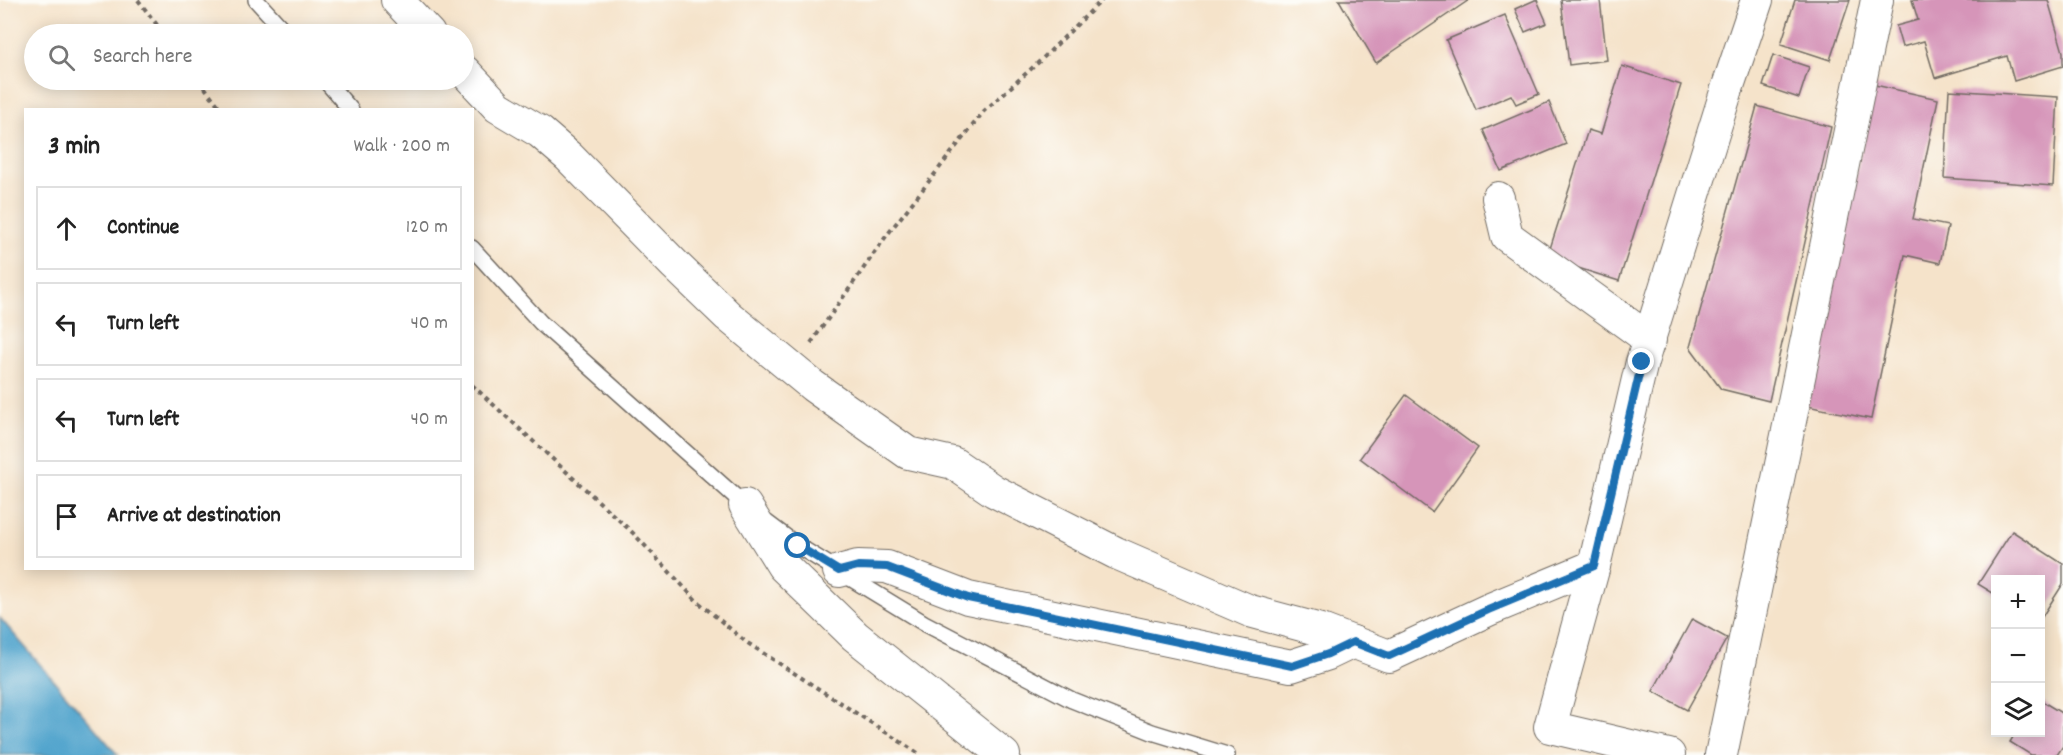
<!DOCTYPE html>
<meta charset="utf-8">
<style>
body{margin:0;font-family:Dekko,sans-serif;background:#f2f2f2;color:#222}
.controls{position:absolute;right:18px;bottom:18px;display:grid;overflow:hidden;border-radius:0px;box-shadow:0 3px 15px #0003}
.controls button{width:54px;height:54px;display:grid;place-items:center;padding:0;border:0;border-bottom:2px solid #e0e0e0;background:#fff;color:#222;font:30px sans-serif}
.stop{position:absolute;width:18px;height:18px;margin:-14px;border:4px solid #1f6fb2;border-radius:50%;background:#fff}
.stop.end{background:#1f6fb2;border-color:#fff;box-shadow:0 2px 6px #0008}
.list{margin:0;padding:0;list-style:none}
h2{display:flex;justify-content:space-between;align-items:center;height:78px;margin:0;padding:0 24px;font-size:26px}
h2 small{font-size:20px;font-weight:400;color:#767676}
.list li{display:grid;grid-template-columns:39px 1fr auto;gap:18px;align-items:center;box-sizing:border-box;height:84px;margin:0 12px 12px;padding:0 12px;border:2px solid #e0e0e0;border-radius:0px}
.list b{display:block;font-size:22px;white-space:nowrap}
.list em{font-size:20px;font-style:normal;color:#767676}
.icon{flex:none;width:33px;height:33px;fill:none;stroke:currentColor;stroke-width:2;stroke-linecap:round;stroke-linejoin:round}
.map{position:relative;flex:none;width:2063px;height:755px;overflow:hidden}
.search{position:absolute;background:#fff;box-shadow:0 3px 15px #0003;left:24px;top:24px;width:450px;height:66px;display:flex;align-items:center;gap:15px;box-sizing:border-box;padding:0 21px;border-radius:33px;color:#767676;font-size:22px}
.panel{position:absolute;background:#fff;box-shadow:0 3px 15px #0003;left:24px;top:108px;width:450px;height:462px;border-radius:0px}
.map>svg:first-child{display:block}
.water{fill:#52a5cd;stroke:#3e687c;stroke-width:1.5}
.building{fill:#d695b9}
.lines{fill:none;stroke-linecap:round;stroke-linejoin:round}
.service-casing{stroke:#726b63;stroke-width:18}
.minor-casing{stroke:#726b63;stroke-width:34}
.path{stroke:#726b63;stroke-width:4;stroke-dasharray:4.5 4.5;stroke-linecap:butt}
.service{stroke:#fff;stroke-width:15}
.minor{stroke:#fff;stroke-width:32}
.route{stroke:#1f6fb2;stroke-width:8}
</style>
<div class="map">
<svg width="2063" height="755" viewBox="0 0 2063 755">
<rect width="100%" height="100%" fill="#fdfcf7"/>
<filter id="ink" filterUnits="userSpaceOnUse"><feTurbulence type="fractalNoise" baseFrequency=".0167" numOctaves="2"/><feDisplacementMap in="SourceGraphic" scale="12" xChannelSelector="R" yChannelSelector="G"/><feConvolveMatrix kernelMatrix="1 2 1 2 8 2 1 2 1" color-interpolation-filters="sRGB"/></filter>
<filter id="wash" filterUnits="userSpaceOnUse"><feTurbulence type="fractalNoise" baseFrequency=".008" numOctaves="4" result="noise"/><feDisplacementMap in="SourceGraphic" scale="24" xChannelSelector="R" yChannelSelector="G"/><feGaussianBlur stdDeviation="1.35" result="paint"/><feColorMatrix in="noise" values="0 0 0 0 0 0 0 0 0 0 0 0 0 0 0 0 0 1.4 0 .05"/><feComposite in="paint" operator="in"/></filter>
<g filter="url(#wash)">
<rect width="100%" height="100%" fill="#f5e3ca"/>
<path class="water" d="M0,618l118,137h-118z"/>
<g id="blocks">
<g class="building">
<path d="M1339,0h130l-93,63z"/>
<path d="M1535,0h2l10,23 -22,9 -10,-23z"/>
<path d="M1561,0h39l7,60 -38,5z"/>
<path d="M1795,0h55l-20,60 -49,-16z"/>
<path d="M1912,0h136l15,52v14l-49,15 -7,-25 -72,22 -11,-37 -22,6 -6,-21 22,-6z"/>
<path d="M1505,15l34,79 -23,10 -5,-9 -35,15 -30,-70z"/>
<path d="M1773,55l36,12 -10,31 -36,-12z"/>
<path d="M1622,66l59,19 -62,196 -72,-23 41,-128 13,4z"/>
<path d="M1875,85l63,14 -25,120 35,7 -8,37 -35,-8 -34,164 -64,-13z"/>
<path d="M1949,90l109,7 -5,89 -109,-8z"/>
<path d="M1549,102l17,42 -65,27 -18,-41z"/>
<path d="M1757,106l74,21 -62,274 -48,-12 -31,-42z"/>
<path d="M1406,395l72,53 -46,64 -72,-54z"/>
<path d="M2012,531l51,33v20l-23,36v-40h-44v15l-18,-11z"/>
<path d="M1692,619l35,19 -40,72 -34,-19z"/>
<path d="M2040,700l23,14v32l-6,9h-26l-21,-13 6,-10h24z"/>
</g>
</g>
</g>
<g filter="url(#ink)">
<use href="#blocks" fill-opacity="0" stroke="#726b63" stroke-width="1.5"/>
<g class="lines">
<defs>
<g id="service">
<path d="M256,0l31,34"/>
<path d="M325,80l26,30"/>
<path d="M472,248l69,75 206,184"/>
<path d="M766,522l32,24 126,77 148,77 80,32 75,23"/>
</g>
<g id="minor">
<path d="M397,0l32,34"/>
<path d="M464,71l34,36 42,25 29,25 106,108 53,51 85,70 95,67 45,10 41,28 122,62 134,58 74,20 65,25 99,-46 106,-44"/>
<path d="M1498,198l9,38 143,104"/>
<path d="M745,505l38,61 72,70 149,119"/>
<path d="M839,571l19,-5 29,1 81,31 323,68 37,-12 25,-12"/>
<path d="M1669,755l-119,-28 44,-161 48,-204 84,-270 31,-92"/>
<path d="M1721,755l156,-755"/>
</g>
</defs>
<use href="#service" class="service-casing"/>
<use href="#minor" class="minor-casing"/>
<g class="path">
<path d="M138,0l26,34"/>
<path d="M199,80l23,30"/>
<path d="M811,343l76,-108 97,-124 56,-50 62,-61"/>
<path d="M472,385l161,148 64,68 49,41 175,113"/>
</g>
<use href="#service" class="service"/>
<use href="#minor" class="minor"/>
</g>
</g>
<g class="lines" filter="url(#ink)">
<path class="route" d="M798,546l41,25 19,-5 29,1 81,31 324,68 36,-12 25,-12 36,14 99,-46 106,-44 48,-204"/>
</g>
</svg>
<div class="controls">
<button>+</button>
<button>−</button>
<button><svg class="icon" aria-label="layers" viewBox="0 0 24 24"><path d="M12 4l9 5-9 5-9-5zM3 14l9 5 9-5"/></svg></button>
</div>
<div class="stop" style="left:798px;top:546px"></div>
<div class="stop end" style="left:1642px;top:362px"></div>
<div class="search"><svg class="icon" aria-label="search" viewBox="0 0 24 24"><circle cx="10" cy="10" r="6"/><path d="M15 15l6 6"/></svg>Search here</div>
<section class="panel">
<h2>3 min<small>Walk · 200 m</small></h2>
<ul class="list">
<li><svg class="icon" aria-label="ahead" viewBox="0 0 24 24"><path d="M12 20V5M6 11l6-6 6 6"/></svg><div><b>Continue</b></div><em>120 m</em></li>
<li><svg class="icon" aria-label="left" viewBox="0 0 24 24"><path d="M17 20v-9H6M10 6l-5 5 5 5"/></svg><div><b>Turn left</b></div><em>40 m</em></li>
<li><svg class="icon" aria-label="left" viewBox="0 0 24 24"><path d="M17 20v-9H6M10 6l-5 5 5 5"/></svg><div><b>Turn left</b></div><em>40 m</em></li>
<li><svg class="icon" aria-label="arrive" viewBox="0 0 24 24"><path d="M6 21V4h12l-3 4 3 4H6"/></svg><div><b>Arrive at destination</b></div></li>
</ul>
</section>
</div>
